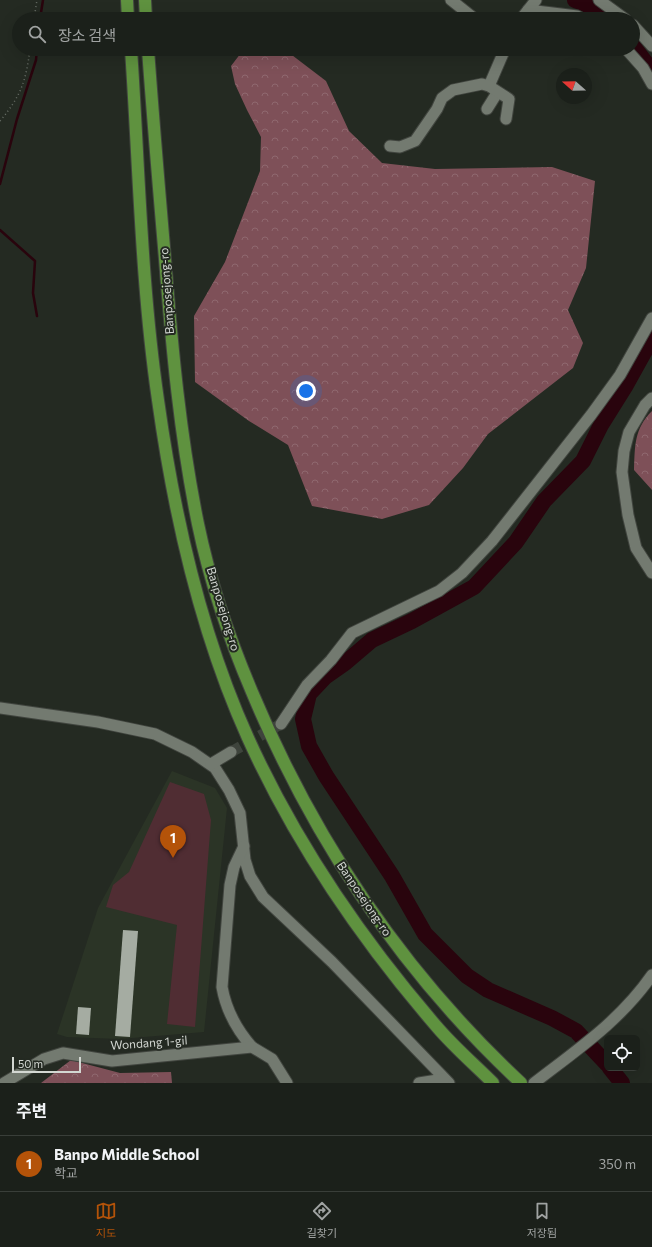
<!DOCTYPE html>
<html lang="ko">
<meta charset="utf-8">
<style>
body{margin:0;font-family:Commissioner,"Noto Sans KR",sans-serif;background:#282d27;color:#f1f3f6}
.controls{position:absolute;right:12px;bottom:12px;display:grid;overflow:hidden;border-radius:6px;box-shadow:0 4px 16px #0002}
.controls button{width:36px;height:36px;display:grid;place-items:center;padding:0;border:0;border-bottom:1px solid #393e39;background:#1b201a;color:#f1f3f6;font:20px sans-serif}
.compass{position:absolute;left:556px;top:68px;width:36px;height:36px;border-radius:50%;background:#1b201a;box-shadow:0 4px 16px #0002;rotate:290deg}
.scale{position:absolute;left:12px;bottom:10px;width:69px;box-sizing:border-box;padding-left:4px;border:2px solid #d3d7d2;border-top:0;font-size:11px;line-height:14px;white-space:nowrap;color:#d3d7d2;-webkit-text-stroke:3px #242a22;paint-order:stroke}
.you{position:absolute;left:306px;top:391px;width:14px;height:14px;margin:-10px;border:3px solid #fff;border-radius:50%;background:#1a73e8;box-shadow:0 0 0 6px #1a73e833}
.badge{display:grid;place-items:center;width:26px;height:26px;border-radius:50%;background:#b45309;color:#fff;font-size:13px;font-weight:700}
.pin{position:absolute;translate:-50% -33px;filter:drop-shadow(0 1px 2px #0008)}
.pin::after{content:'';position:absolute;top:21px;width:14px;height:12px;background:inherit;clip-path:polygon(0 0,100% 0,50% 100%)}
.list{margin:0;padding:0;list-style:none}
h2{display:flex;justify-content:space-between;align-items:center;height:52px;margin:0;padding:0 16px;font-size:17px}
h2 small{font-size:13px;font-weight:400;color:#a0a3a2}
.list li{display:grid;grid-template-columns:26px 1fr auto;gap:12px;align-items:center;box-sizing:border-box;height:56px;padding:0 16px;border-top:1px solid #393e39}
.list b{display:block;font-size:15px;white-space:nowrap}
.list p{margin:0;font-size:13px;white-space:nowrap;color:#a0a3a2}
.list em{font-size:13px;font-style:normal;color:#a0a3a2}
.icon{flex:none;width:22px;height:22px;fill:none;stroke:currentColor;stroke-width:2;stroke-linecap:round;stroke-linejoin:round}
.map{position:relative;flex:none;width:652px;height:1083px;overflow:hidden}
.search{position:absolute;background:#1b201a;box-shadow:0 4px 16px #0002;left:12px;right:12px;top:12px;height:44px;display:flex;align-items:center;gap:10px;box-sizing:border-box;padding:0 14px;border-radius:22px;color:#a0a3a2;font-size:15px}
.sheet{height:108px;background:#1b201a}
nav{display:flex;justify-content:space-around;align-items:center;box-sizing:border-box;height:56px;border-top:1px solid #393e39;background:#1b201a;font-size:11px;color:#a0a3a2}
nav a{display:grid;justify-items:center;gap:2px}
nav .on{color:#b45309}
.map>svg:first-child{display:block}
.built{fill:#2b3426}
.forest{fill:url(#forest-crowns)}
.pitch{fill:#502d33}
.lines{fill:none;stroke-linecap:round;stroke-linejoin:round}
.stream{stroke:#29040d;stroke-width:2.5}
.river{stroke:#29040d;stroke-width:16}
.building{fill:#a5aca2}
.minor-tunnel{stroke:#3e443c;stroke-width:11;stroke-dasharray:11 5.5;stroke-linecap:butt}
.minor-casing{stroke:#41453f;stroke-width:13}
.trunk-casing{stroke:#41453f;stroke-width:14}
.path{stroke:#686e67;stroke-width:1.5;stroke-dasharray:1 3;stroke-linecap:butt}
.minor{stroke:#737a70;stroke-width:11}
.trunk{stroke:#5f923f;stroke-width:12}
.labels{text-anchor:middle;stroke-width:4;stroke-linejoin:round;paint-order:stroke}
.street-label{font-size:12px;fill:#d3d7d2;stroke:#242a22}
</style>
<div class="map">
<svg width="652" height="1083" viewBox="0 0 652 1083">
<defs>
<pattern id="forest-crowns" width="20" height="18" patternUnits="userSpaceOnUse"><rect width="20" height="18" fill="#7e5058"/><path d="M2 6a3 3 0 1 1 6 0M12 15a3 3 0 1 1 6 0" fill="none" stroke="#8f686f"/></pattern>
</defs>
<rect width="100%" height="100%" fill="#242a22"/>
<path class="built" d="M172,771l43,17 12,20 -23,224 -84,7 -53,-2 -10,-3 41,-126z"/>
<g class="forest">
<path d="M244,49h40l42,32 23,50 33,32 53,6 117,-2 43,14 -9,87 -18,42 15,33 -10,25 -85,66 -25,34 -34,37 -47,14 -70,-13 -24,-61 -39,-24 -54,-39 -1,-66 31,-54 35,-91 1,-34 -14,-27 -12,-26 -4,-18z"/>
<path d="M652,411v79l-18,-20c1,-24 0,-41 18,-59z"/>
<path d="M71,1060l49,13 51,-1 1,11h-131z"/>
</g>
<path class="pitch" d="M170,782l34,12 7,26 -16,207 -28,-3 10,-99 -71,-18 7,-22 16,-13z"/>
<g class="lines">
<g class="stream">
<path d="M40,19l3,-19"/>
<path d="M0,184l17,-65 19,-59 1,-11"/>
<path d="M0,230l35,31 -2,32 4,23"/>
</g>
<g class="river">
<path d="M575,0l11,4 21,15"/>
<path d="M633,46l19,25"/>
<path d="M607,1064l-31,-33 -24,-13 -64,-28 -21,-14 -42,-42 -33,-58 -66,-100 -17,-30 -6,-27 6,-25 16,-17 20,-14 27,-23 40,-19 62,-34 42,-45 28,-41 39,-40 18,-36 25,-40 26,-47"/>
<path d="M610,1068l12,15"/>
</g>
</g>
<g class="building">
<path d="M123,930l15,1 -8,106 -15,-1z"/>
<path d="M78,1007l13,1 -2,27 -13,-1z"/>
</g>
<g class="lines">
<path class="minor-tunnel" d="M231,752l50,-28"/>
<defs>
<g id="minor">
<path d="M451,0l24,19"/>
<path d="M599,0l26,19"/>
<path d="M528,10l49,6 5,3"/>
<path d="M521,19l15,-19"/>
<path d="M633,25l19,21"/>
<path d="M626,49l17,19 9,16"/>
<path d="M489,86l16,-37"/>
<path d="M487,109l10,-16"/>
<path d="M390,146l10,1 15,-6 22,-32 5,-11 11,-8 29,-6 7,2 20,13 -3,20"/>
<path d="M652,398l-7,7 -16,27 -5,19 -2,21 6,43 8,33 16,25"/>
<path d="M0,708l98,14 57,12 37,18 23,16 14,22 11,23 5,47 5,16 13,21 69,65 117,121"/>
<path d="M281,724l26,-39 24,-25 21,-27 87,-42 23,-18 30,-32 99,-126 29,-40 32,-57"/>
<path d="M211,764l20,-12"/>
<path d="M244,846l-10,21 -4,18 -8,102c4,23 15,43 30,60"/>
<path d="M4,1083l40,-24 19,-6 49,8 140,-14 20,12 15,24"/>
<path d="M419,1083l25,-4"/>
<path d="M534,1083c44,-34 86,-62 118,-108"/>
</g>
<g id="trunk">
<path d="M127,0l1,19"/>
<path d="M145,0l1,19"/>
<path d="M131,49c8,117 10,235 27,351 16,115 42,232 90,338 48,106 114,202 189,289 17,20 38,38 56,56"/>
<path d="M148,49c5,70 11,140 17,210 7,89 15,177 33,265 12,58 31,114 54,168 62,148 152,282 269,391"/>
</g>
</defs>
<use href="#minor" class="minor-casing"/>
<use href="#trunk" class="trunk-casing"/>
<g class="path">
<path d="M34,19l3,-19"/>
<path d="M0,121c21,-25 26,-40 30,-72"/>
</g>
<use href="#minor" class="minor"/>
<use href="#trunk" class="trunk"/>
</g>
<g class="labels">
<g class="street-label">
<text transform="translate(167 291) rotate(-94)" y="4">Banposejong-ro</text>
<text transform="translate(223 609) rotate(73)" y="4">Banposejong-ro</text>
<text transform="translate(364 899) rotate(56)" y="4">Banposejong-ro</text>
<text transform="translate(149 1043) rotate(-4)" y="4">Wondang 1-gil</text>
</g>
</g>
</svg>
<div class="controls">
<button><svg class="icon" aria-label="locate" viewBox="0 0 24 24"><circle cx="12" cy="12" r="6"/><path d="M12 2v4M12 18v4M2 12h4M18 12h4"/></svg></button>
</div>
<svg class="compass" viewBox="-18 -18 36 36"><path d="M0-13l5 13h-10z" fill="#e53935"/><path d="M0 13l5-13h-10z" fill="#a0a3a2"/></svg>
<div class="scale">50 m</div>
<div class="you"></div>
<div class="pin badge" style="left:173px;top:858px">1</div>
<div class="search"><svg class="icon" aria-label="search" viewBox="0 0 24 24"><circle cx="10" cy="10" r="6"/><path d="M15 15l6 6"/></svg>장소 검색</div>
</div>
<section class="sheet">
<h2>주변<small></small></h2>
<ul class="list">
<li><span class="badge">1</span><div><b>Banpo Middle School</b><p>학교</p></div><em>350 m</em></li>
</ul>
</section>
<nav>
<a class="on"><svg class="icon" aria-label="map" viewBox="0 0 24 24"><path d="M3 6l6-2 6 2 6-2v14l-6 2-6-2-6 2zM9 4v14M15 6v14"/></svg>지도</a>
<a><svg class="icon" aria-label="directions" viewBox="0 0 24 24"><path d="M12 3l9 9-9 9-9-9zM9 14v-3h6M13 9l2 2-2 2"/></svg>길찾기</a>
<a><svg class="icon" aria-label="saved" viewBox="0 0 24 24"><path d="M7 4h10v16l-5-4-5 4z"/></svg>저장됨</a>
</nav>
